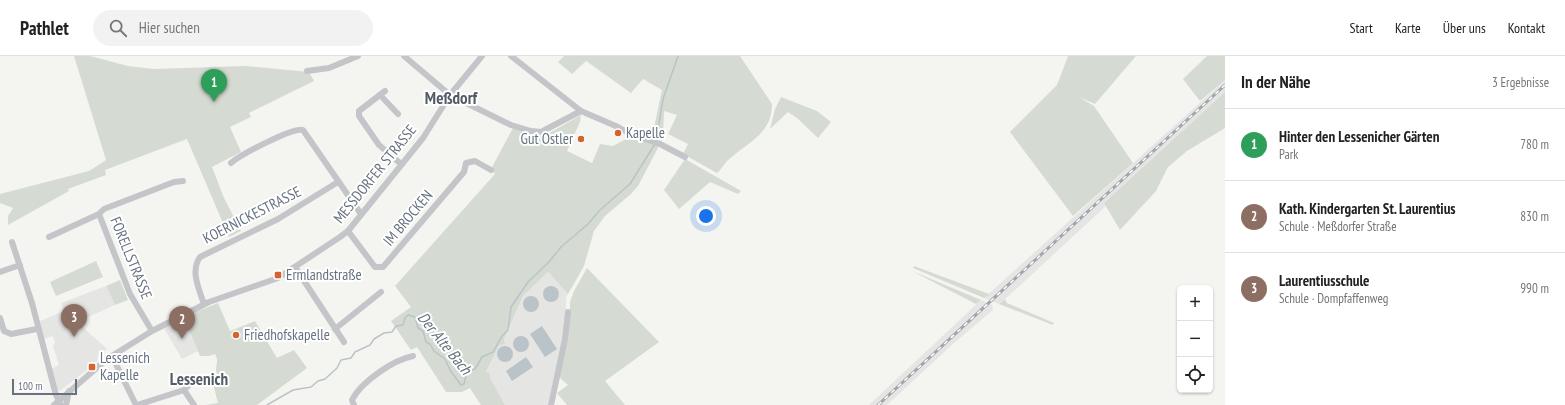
<!DOCTYPE html>
<html lang="de">
<meta charset="utf-8">
<style>
body{margin:0;font-family:"PT Sans Narrow",sans-serif;background:#f2f2f2;color:#222}
.controls{position:absolute;right:12px;bottom:12px;display:grid;overflow:hidden;border-radius:6px;box-shadow:0 1px 3px #0004}
.controls button{width:36px;height:36px;display:grid;place-items:center;padding:0;border:0;border-bottom:1px solid #e0e0e0;background:#fff;color:#222;font:20px sans-serif}
.scale{position:absolute;left:12px;bottom:10px;width:65px;box-sizing:border-box;padding-left:4px;border:2px solid #667280;border-top:0;font-size:11px;line-height:14px;white-space:nowrap;color:#667280;-webkit-text-stroke:3px #fff;paint-order:stroke}
.you{position:absolute;left:706px;top:160px;width:14px;height:14px;margin:-10px;border:3px solid #fff;border-radius:50%;background:#1a73e8;box-shadow:0 0 0 6px #1a73e833}
.badge{display:grid;place-items:center;width:26px;height:26px;border-radius:50%;background:#d6622f;color:#fff;font-size:13px;font-weight:700}
.pin{position:absolute;translate:-50% -33px;filter:drop-shadow(0 1px 2px #0008)}
.pin::after{content:'';position:absolute;top:21px;width:14px;height:12px;background:inherit;clip-path:polygon(0 0,100% 0,50% 100%)}
.list{margin:0;padding:0;list-style:none}
h2{display:flex;justify-content:space-between;align-items:center;height:52px;margin:0;padding:0 16px;font-size:17px}
h2 small{font-size:13px;font-weight:400;color:#767676}
.list li{display:grid;grid-template-columns:26px 1fr auto;gap:12px;align-items:center;box-sizing:border-box;height:72px;padding:0 16px;border-top:1px solid #e0e0e0}
.list b{display:block;font-size:15px;white-space:nowrap}
.list p{margin:0;font-size:13px;white-space:nowrap;color:#767676}
.list em{font-size:13px;font-style:normal;color:#767676}
.icon{flex:none;width:22px;height:22px;fill:none;stroke:currentColor;stroke-width:2;stroke-linecap:round;stroke-linejoin:round}
.map{position:relative;flex:none;width:1225px;height:349px;overflow:hidden}
header{display:flex;align-items:center;gap:24px;box-sizing:border-box;height:56px;padding:0 20px;background:#fff;border-bottom:1px solid #e0e0e0}
header strong{font-size:19px}
nav{display:flex;gap:22px;margin-inline-start:auto;font-size:14px}
.search{width:280px;height:36px;background:#f2f2f2;display:flex;align-items:center;gap:10px;box-sizing:border-box;padding:0 14px;border-radius:22px;color:#767676;font-size:15px}
main{display:flex}
aside{flex:1;background:#fff}
.map>svg:first-child{display:block}
.built{fill:#e5e6e4}
.green{fill:#d5dbd2}
.water{fill:#bac3c8}
.lines{fill:none;stroke-linecap:round;stroke-linejoin:round}
.stream{stroke:#bac3c8;stroke-width:1.5}
.minor{stroke:#c3c5c9;stroke-width:6}
.rail-casing{stroke:#a2a6ab;stroke-width:3}
.rail{stroke:#fff;stroke-width:1.5;stroke-dasharray:4.5;stroke-linecap:butt}
.poi-dot{fill:#d6622f;stroke:#fff;stroke-width:1.5}
.labels{text-anchor:middle;stroke-width:4;stroke-linejoin:round;paint-order:stroke}
.poi-label{font-size:15px;fill:#667280;stroke:#fff;text-anchor:start}
.street-label{font-size:15px;fill:#667280;stroke:#fff}
.water-label{font-size:16px;font-style:italic;fill:#61737d;stroke:#fff}
.quarter-label{font-size:17px;font-weight:bold;fill:#535c66;stroke:#fff}
</style>
<header>
<strong>Pathlet</strong>
<div class="search"><svg class="icon" aria-label="search" viewBox="0 0 24 24"><circle cx="10" cy="10" r="6"/><path d="M15 15l6 6"/></svg>Hier suchen</div>
<nav><a>Start</a><a>Karte</a><a>Über uns</a><a>Kontakt</a></nav>
</header>
<main>
<div class="map">
<svg width="1225" height="349" viewBox="0 0 1225 349">
<rect width="100%" height="100%" fill="#f4f5f1"/>
<g class="built">
<path d="M1225,24v12l-121,111 2,3 -92,85 -15,13 -15,-6z"/>
<path d="M548,216l20,22 -2,4v23l-3,1 2,6 -17,77h-43l-19,-33 13,-26 5,-5 19,-45z"/>
<path d="M106,230l9,19 -38,17 30,27 -9,6 -1,7 -37,29 -3,-2 -6,-20 8,-4 -6,-19 2,-4 -2,-6 -10,3 -5,-17 26,-11 -3,-8z"/>
<path d="M981,244l11,5 1,5 -39,33 -67,62h-18z"/>
<path d="M184,261l14,34 -16,8 -18,-31z"/>
</g>
<g class="green">
<path d="M74,0h16l38,10 26,3 91,-3 64,6 5,9 -65,32 2,4 -21,10 11,25 -29,15 12,31 17,33 -12,6 -42,-98 -82,31 1,5 -38,14 1,2 -61,34v-9l5,-8 -13,-5v-9l89,-23 17,-11z"/>
<path d="M564,0h176l32,48c0,31 -25,38 -45,57 -4,4 -6,9 -10,12l-34,-19 5,-10 -20,-10 9,-19 -13,-4 -1,27 -2,3 -9,-4 10,-47 -19,-11 -12,14 -45,-32 -14,13 -14,-12z"/>
<path d="M1068,0h68l-41,48 -16,-7 15,9 39,57 -60,53 -63,-84 47,-47z"/>
<path d="M1207,0h18v24l-25,21 -17,-22z"/>
<path d="M1225,36v36l-38,23 -19,16 -12,24 -36,39 -16,-27z"/>
<path d="M781,41l36,14 14,11 -13,16 -21,-20 -9,-6 -18,17 5,-20z"/>
<path d="M581,59l-1,7 -13,29 25,12 8,-19 13,2 17,-9 29,9 -21,40 -7,8 -26,22 -11,15 -10,35 -16,28 -20,-22 -25,24 -19,44 1,3 -6,3 -13,26 4,1v5l15,27h-24l-11,-17 -8,4h-16l-29,-45 -6,3 -20,-29 20,-14 -16,-21 100,-112 -4,-5 22,-41 31,8z"/>
<path d="M685,103l56,32 -3,3 -28,-12 -31,27 -15,-19z"/>
<path d="M96,205l7,16 -47,19 -6,-14z"/>
<path d="M914,210l75,28h1l-6,4 -71,-30z"/>
<path d="M587,212l72,74 -54,39 20,24h-58l-10,-12 11,-8 -7,-6 -2,-4 11,-61v-12l4,-11z"/>
<path d="M912,215l69,29 -5,4z"/>
<path d="M120,224l8,20 -13,5 -9,-19z"/>
<path d="M1005,243l2,4 47,20 -1,2 -54,-21z"/>
<path d="M218,247l12,28 25,-10 22,37 17,-8 13,18 -50,37h-51l12,-2 -5,-19 7,-4c-1,-3 -4,-7 -4,-10 0,-6 3,-9 -1,-16l-6,2h-9l-16,-39z"/>
</g>
<g class="water">
<circle cx="551" cy="238" r="8"/>
<circle cx="531" cy="248" r="8"/>
<path d="M542,270l15,23 -12,8 -15,-23z"/>
<circle cx="521" cy="288" r="8"/>
<circle cx="505" cy="298" r="8"/>
<path d="M526,301l7,10 -21,14 -6,-10z"/>
</g>
<g class="lines">
<g class="stream">
<path d="M656,85l7,-42 15,-43"/>
<path d="M267,349l26,-15 18,-3 7,-6 7,-2 12,-11 4,-8 10,-2 4,-6 15,-7 4,-6 10,-6 8,-1 4,-6 7,-1 2,-7 3,-3 7,2 3,11 5,3 3,11 4,2 4,7 11,8 5,11 11,15 3,-1 3,-12 8,-3 7,-12 11,-5 9,-16 6,-6 3,-23 17,-25 21,-20 12,-15 27,-23 12,-14 30,-26 25,-40"/>
</g>
<g class="minor">
<path d="M404,0l46,39 61,30 20,6 10,1 40,-21"/>
<path d="M511,0l70,55 37,16 12,7 30,10 25,13"/>
<path d="M307,15l22,-3 29,-12"/>
<path d="M385,35l-26,20v5l20,29 22,19"/>
<path d="M380,39l18,19"/>
<path d="M231,107c9,-8 62,-36 72,-33l58,84"/>
<path d="M99,158l31,80 22,37"/>
<path d="M348,175l27,36h8l81,-95 2,-9 9,-2 16,9"/>
<path d="M49,181l50,-23 5,-5 70,-27 9,-1"/>
<path d="M12,186l20,61 24,92 5,10"/>
<path d="M295,211l49,75"/>
<path d="M0,216l20,-7"/>
<path d="M204,248c-5,-15 -14,-33 -4,-47l78,-38 60,-37"/>
<path d="M0,262l4,13 7,3 26,-5"/>
<path d="M335,273l46,-37"/>
<path d="M112,300l24,49"/>
<path d="M184,334l10,15"/>
<path d="M54,349l53,-46 45,-28 57,-29 69,-24 62,-41 8,-6 75,-93 27,-43 32,-39"/>
<path d="M66,349l3,-14"/>
<path d="M137,349l47,-15 8,-8"/>
<path d="M354,349l-2,-5c9,-18 41,-40 61,-44"/>
<path d="M551,349l14,-66 3,-27"/>
</g>
<defs>
<path id="rail" d="M878,349l347,-320"/>
</defs>
<use href="#rail" class="rail-casing"/>
<use href="#rail" class="rail"/>
</g>
<g class="poi-dot">
<circle cx="618" cy="77" r="4"/>
<circle cx="581" cy="83" r="4"/>
<rect x="274" y="215" width="8" height="8" rx="2"/>
<circle cx="236" cy="279" r="4"/>
<rect x="88" y="307" width="8" height="8" rx="2"/>
</g>
<g class="labels">
<g class="poi-label">
<text x="626" y="82">Kapelle</text>
<text x="573" y="88" text-anchor="end">Gut Ostler</text>
<text x="286" y="224">Ermlandstraße</text>
<text x="244" y="284">Friedhofskapelle</text>
<text x="100" y="307">Lessenich<tspan x="100" dy="17">Kapelle</tspan></text>
</g>
<g class="street-label">
<text transform="translate(375 118) rotate(-51)" y="5">MESSDORFER STRASSE</text>
<text transform="translate(252 159) rotate(-27)" y="5">KOERNICKESTRASSE</text>
<text transform="translate(408 162) rotate(-50)" y="5">IM BROCKEN</text>
<text transform="translate(131 202) rotate(68)" y="5">FORELLSTRASSE</text>
</g>
<g class="water-label">
<text transform="translate(445 287) rotate(51)" y="6">Der Alte Bach</text>
</g>
<g class="quarter-label">
<text x="451" y="48">Meßdorf</text>
<text x="199" y="329">Lessenich</text>
</g>
</g>
</svg>
<div class="controls">
<button>+</button>
<button>−</button>
<button><svg class="icon" aria-label="locate" viewBox="0 0 24 24"><circle cx="12" cy="12" r="6"/><path d="M12 2v4M12 18v4M2 12h4M18 12h4"/></svg></button>
</div>
<div class="scale">100 m</div>
<div class="you"></div>
<div class="pin badge" style="left:214px;top:46px;background:#2e9e5b">1</div>
<div class="pin badge" style="left:182px;top:283px;background:#8d6e63">2</div>
<div class="pin badge" style="left:74px;top:281px;background:#8d6e63">3</div>
</div>
<aside>
<h2>In der Nähe<small>3 Ergebnisse</small></h2>
<ul class="list">
<li><span class="badge" style="background:#2e9e5b">1</span><div><b>Hinter den Lessenicher Gärten</b><p>Park</p></div><em>780 m</em></li>
<li><span class="badge" style="background:#8d6e63">2</span><div><b>Kath. Kindergarten St. Laurentius</b><p>Schule · Meßdorfer Straße</p></div><em>830 m</em></li>
<li><span class="badge" style="background:#8d6e63">3</span><div><b>Laurentiusschule</b><p>Schule · Dompfaffenweg</p></div><em>990 m</em></li>
</ul>
</aside>
</main>
